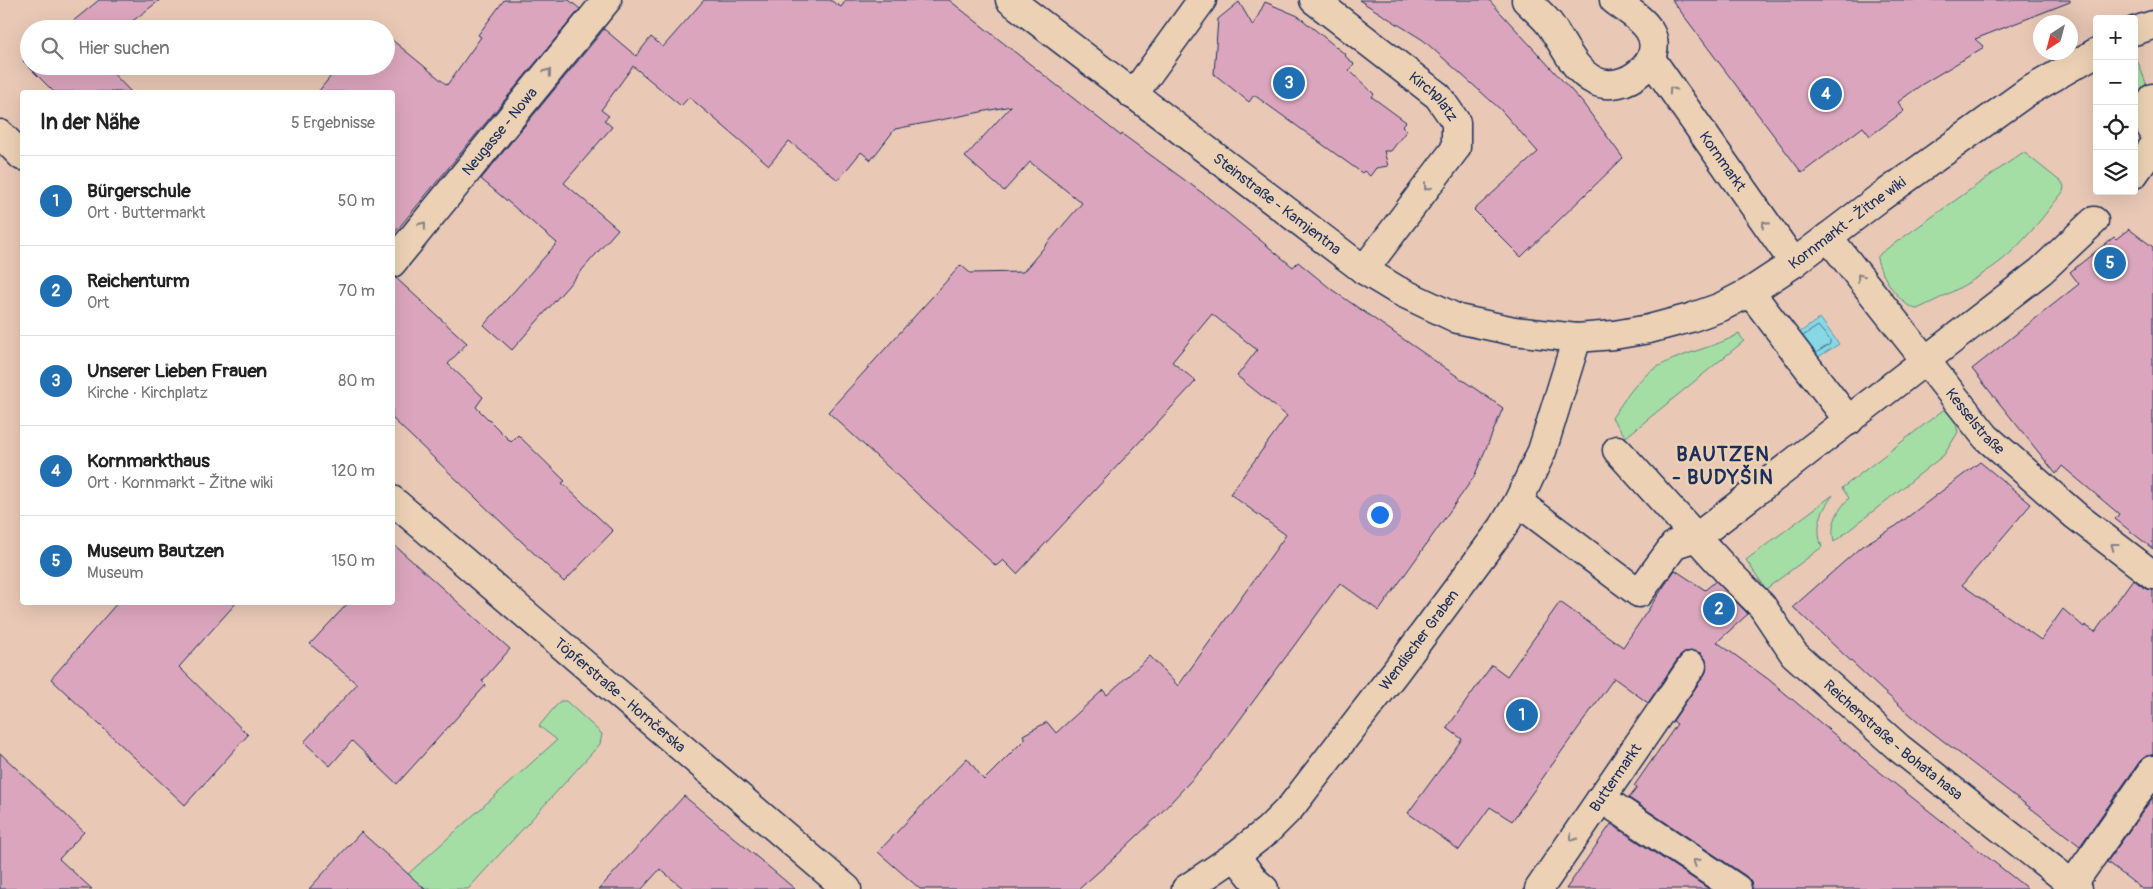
<!DOCTYPE html>
<html lang="de">
<head>
<meta charset="utf-8">
<style>
  :root { --surface:#fff; --page:#f2f2f2; --text:#222; --muted:#767676; --line:#e0e0e0; --accent:#1f6fb2 }
  body { margin:0; font-family:Pangolin,sans-serif; background:var(--page); color:var(--text) }
  .controls { position:absolute; right:15px; top:15px; display:grid; overflow:hidden; border-radius:5px; box-shadow:0 5px 20px #0002 }
  .controls button { width:45px; height:45px; display:grid; place-items:center; padding:0; border:0; border-bottom:1px solid var(--line); background:var(--surface); color:var(--text); font:25px sans-serif }
  .compass { position:absolute; left:2033px; top:15px; width:45px; height:45px; border-radius:50%; background:var(--surface); box-shadow:0 5px 20px #0002; rotate:216deg }
  .you { position:absolute; left:1379px; top:514px; width:18px; height:18px; margin:-12px; border:4px solid #fff; border-radius:50%; background:#1a73e8; box-shadow:0 0 0 8px #1a73e833 }
  .badge { display:grid; place-items:center; width:32px; height:32px; border-radius:50%; background:var(--accent); color:#fff; font-size:16px; font-weight:700 }
  .pin { position:absolute; translate:-50% -50%; border:2px solid #fff; box-shadow:0 1px 5px #0006 }
  .list { margin:0; padding:0; list-style:none }
  h2 { display:flex; justify-content:space-between; align-items:center; height:65px; margin:0; padding:0 20px; font-size:21px }
  h2 small { font-size:16px; font-weight:400; color:var(--muted) }
  .list li { display:grid; grid-template-columns:32px 1fr auto; gap:15px; align-items:center; box-sizing:border-box; height:90px; padding:0 20px; border-top:1px solid var(--line) }
  .list b { display:block; font-size:19px; white-space:nowrap }
  .list p { margin:0; font-size:16px; white-space:nowrap; color:var(--muted) }
  .list em { font-size:16px; font-style:normal; color:var(--muted) }
  .icon { flex:none; width:28px; height:28px; fill:none; stroke:currentColor; stroke-width:2; stroke-linecap:round; stroke-linejoin:round }
  .map { position:relative; flex:none; width:2153px; height:889px; overflow:hidden }
  .search { position:absolute; background:var(--surface); box-shadow:0 5px 20px #0002; left:20px; top:20px; width:375px; height:55px; display:flex; align-items:center; gap:12px; box-sizing:border-box; padding:0 18px; border-radius:28px; color:var(--muted); font-size:19px }
  .panel { position:absolute; background:var(--surface); box-shadow:0 5px 20px #0002; left:20px; top:90px; width:375px; height:515px; border-radius:5px }
  .map>svg:first-child { display:block }
  .green { fill:#a4dea4; stroke:#608681 }
  .water { fill:#88d7e5; stroke:#5c94af }
  .lines { fill:none; stroke-linecap:round; stroke-linejoin:round }
  .shore { stroke:#477294; stroke-width:1 }
  .building { fill:#dba6bd; stroke:#1b2f5e }
  .pedestrian-casing { stroke:#1b2f5e; stroke-width:31 }
  .minor-casing { stroke:#1b2f5e; stroke-width:31 }
  .secondary-casing { stroke:#1b2f5e; stroke-width:31 }
  .pedestrian { stroke:#ecd1b4; stroke-width:28 }
  .minor { stroke:#ecd1b4; stroke-width:28 }
  .secondary { stroke:#ecd1b4; stroke-width:28 }
  .oneway { stroke:#848089 }
  .labels { text-anchor:middle; dominant-baseline:central; stroke-width:5; stroke-linejoin:round; paint-order:stroke }
  .street-label { font-size:15px; fill:#1b2f5e; stroke:#ecd1b4 }
  .district-label { font-size:20px; font-weight:bold; letter-spacing:1px; fill:#1b2f5e; stroke:#ecd1b4 }
</style>
</head>
<body>
<div class="map">
<svg width="2153" height="889" viewBox="0 0 2153 889">
  <rect width="100%" height="100%" fill="#e9c8b6"/>
  <filter id="ink" filterUnits="userSpaceOnUse"><feTurbulence type="fractalNoise" baseFrequency=".02" numOctaves="2"/><feDisplacementMap in="SourceGraphic" scale="10" xChannelSelector="R" yChannelSelector="G"/><feConvolveMatrix kernelMatrix="1 2 1 2 8 2 1 2 1" color-interpolation-filters="sRGB"/></filter>
  <g filter="url(#ink)">
    <!-- green -->
    <path class="green" d="M2138 62 2147 86 2144 127 2134 140V64Z
      M2022 153 2026 154 2061 182 2064 186 2063 192C2044 215 2025 242 2001 261 1978 279 1944 297 1917 309 1902 308 1879 273 1877 258L1881 253Z
      M1739 334 1744 341 1626 437 1612 418C1625 399 1638 377 1659 366 1685 352 1713 348 1739 334Z
      M1947 407 1955 421 1958 432 1944 455 1834 542C1830 524 1837 511 1849 498L1842 488Z
      M1833 495C1820 513 1815 526 1822 547L1766 589 1746 560Z
      M560 701H566L602 734 600 744 468 889H424L408 874 557 740 539 726Z"/>
    <!-- water -->
    <path class="water" d="M1820 318 1839 344 1810 362 1792 338Z"/>
    <g class="lines">
      <!-- shore -->
      <path class="shore" d="M1803 336 1818 326 1830 340V344L1816 353"/>
    </g>
    <!-- building -->
    <path class="building" d="M99 0H160L122 29H56L63 22 67 26Z
      M504 0H569L580 9 392 236V92H318L339 66H386V35L447 85 481 37 478 35Z
      M704 0H830L841 7 846 0H949L1121 136 1122 134 1205 195 1293 267 1298 262 1331 289 1503 408 1474 477 1379 611 1340 583 1211 759 1158 816 1114 858 1079 889H920L878 852 967 758 984 780 1025 739 1023 735 1047 722 1056 733 1103 690 1107 695 1150 656 1178 686 1286 535 1230 494 1287 416 1237 376 1257 350 1212 314 1172 362 1196 381 1017 574 1003 560 996 566 828 412 961 265 970 273 1023 272 1082 203 1030 162 1004 191 965 157 1011 106 895 129 871 160 861 152 838 180 789 141 769 165 689 97 681 106 633 66 601 110 609 116 604 120 612 127 564 183 618 229 512 350 484 325 557 243 481 179 604 29 636 56 651 37 663 47Z
      M1359 0H1489L1582 102 1623 158 1521 257 1474 210 1538 152 1500 109 1423 40Z
      M1672 0H2070V2L1975 39 1984 47 1921 85 1898 102 1904 111 1870 136 1863 127 1802 173Z
      M1239 2 1253 26 1265 2 1298 16 1346 55 1345 56 1354 64 1349 70 1374 94 1372 97 1406 122 1402 126 1407 130 1391 151H1384L1388 166 1376 168 1370 176 1364 171 1362 173 1254 95 1249 102 1214 74 1218 19Z
      M29 56V66H106L131 92H54L23 61Z
      M2129 229 2153 247V549L2115 519 2119 514 2062 466 2056 474 1972 369 2079 284 2070 272 2114 237 2116 239Z
      M392 278H396L467 343 448 364 483 397 476 407 511 442 518 435 565 481 562 483 613 531 564 582 392 418Z
      M1980 462 2031 504 1962 585 2041 640 2063 609 2084 627 2085 625 2095 632 2133 579 2144 588 2153 590V755L2146 756 2140 761 2080 846 1920 723 1883 691 1793 607 1862 546 1896 526Z
      M392 543 510 649 482 681 486 685 397 784 352 741 330 766 304 742 357 684 310 644 349 602H392Z
      M1675 570 1705 590 1716 581 1748 614 1717 642 1768 679 1871 765 2028 889H1752L1751 882 1746 876 1629 798 1637 788 1634 786 1677 724 1673 721 1705 674 1707 668 1706 660 1701 653 1694 651 1686 652 1679 657 1648 703 1614 678 1512 821 1490 807 1459 850 1408 813 1462 739 1447 728 1492 665 1507 676 1560 602 1623 647Z
      M118 602H237L179 667 248 735 185 805 51 679Z
      M0 753 84 832 59 859 92 889H0Z
      M684 796 795 889H684L660 869 642 889H599Z
      M2153 797V889H2142L2107 862Z
      M1611 824 1709 889H1566Z
      M361 832 425 889H309Z"/>
    <g class="lines">
      <defs>
        <g id="pedestrian">
          <path d="M2153 98C2146 109 2146 120 2153 131"/>
          <path d="M2134 174 2153 147"/>
          <path d="M1750 292 1849 421"/>
          <path id="s1" d="M1617 450 1728 572 1762 606 1794 654 1899 748 2078 889"/>
          <path d="M1518 502 1639 593 1675 544 1697 537 2041 271 2094 221"/>
          <path d="M2069 889 2153 770"/>
        </g>
        <g id="minor">
          <path id="s2" d="M1314 0 1438 96 1456 122V148L1364 270"/>
          <path d="M1526 0C1533 7 1541 14 1548 22 1563 41 1572 70 1595 81 1624 95 1668 60 1649 30 1641 17 1625 9 1614 0"/>
          <path id="s3" d="M1651 59 1794 263"/>
          <path d="M1133 95 1202 0"/>
          <path d="M0 134 22 156"/>
          <path id="s4" d="M1828 237 1986 437 2076 516 2153 575"/>
          <path id="s5" d="M392 263 607 0"/>
          <path id="s6" d="M392 500 847 889"/>
          <path d="M1601 798 1737 889"/>
          <path d="M1235 856 1256 882 1264 889"/>
          <path id="s7" d="M1186 889 1235 856 1268 830 1291 807 1396 671 1503 527 1518 502 1542 451 1577 338"/>
          <path id="s8" d="M1539 889 1692 666"/>
        </g>
        <g id="secondary">
          <path id="s9" d="M1010 0 1364 270 1397 290 1458 319 1514 331 1577 338 1614 335 1649 329 1690 318 1721 307 1750 292 1794 263 1878 199 2027 92 2097 52"/>
          <path d="M2134 31 2153 25"/>
        </g>
      </defs>
      <!-- pedestrian casing -->
      <use href="#pedestrian" class="pedestrian-casing"/>
      <!-- minor casing -->
      <use href="#minor" class="minor-casing"/>
      <!-- secondary casing -->
      <use href="#secondary" class="secondary-casing"/>
      <!-- pedestrian -->
      <use href="#pedestrian" class="pedestrian"/>
      <!-- minor -->
      <use href="#minor" class="minor"/>
      <!-- secondary -->
      <use href="#secondary" class="secondary"/>
    </g>
    <!-- one-way arrows -->
    <defs><path id="oneway-chevron" d="M-2-3.5L2.5 0L-2 3.5" fill="none" stroke-width="1.6" stroke-linecap="round" stroke-linejoin="round" transform="scale(1.25)"/></defs>
    <g class="oneway">
      <use href="#oneway-chevron" transform="translate(548 72) rotate(-51)"/>
      <use href="#oneway-chevron" transform="translate(1672 90) rotate(-125)"/>
      <use href="#oneway-chevron" transform="translate(1427 187) rotate(127)"/>
      <use href="#oneway-chevron" transform="translate(1765 224) rotate(-125)"/>
      <use href="#oneway-chevron" transform="translate(423 225) rotate(-51)"/>
      <use href="#oneway-chevron" transform="translate(1860 277) rotate(-128)"/>
      <use href="#oneway-chevron" transform="translate(2114 546) rotate(-143)"/>
      <use href="#oneway-chevron" transform="translate(1573 838) rotate(124)"/>
      <use href="#oneway-chevron" transform="translate(1696 862) rotate(-146)"/>
    </g>
  </g>
  <g class="labels">
    <!-- street labels -->
    <g class="street-label">
      <text stroke="none"><textPath href="#s2" startOffset="154">Kirchplatz</textPath></text>
      <text stroke="none"><textPath href="#s5" startOffset="170">Neugasse - Nowa</textPath></text>
      <text stroke="none"><textPath href="#s3" startOffset="125">Kornmarkt</textPath></text>
      <text stroke="none"><textPath href="#s9" startOffset="336">Steinstraße - Kamjentna</textPath></text>
      <text stroke="none"><textPath href="#s9" startOffset="972">Kornmarkt - Žitne wiki</textPath></text>
      <text stroke="none"><textPath href="#s4" startOffset="236">Kesselstraße</textPath></text>
      <text stroke="none"><textPath href="#s7" startOffset="344">Wendischer Graben</textPath></text>
      <text stroke="none"><textPath href="#s6" startOffset="300">Töpferstraße - Hornčerska</textPath></text>
      <text stroke="none"><textPath href="#s1" startOffset="402">Reichenstraße - Bohata hasa</textPath></text>
      <text stroke="none"><textPath href="#s8" startOffset="135">Buttermarkt</textPath></text>
    </g>
    <!-- district labels -->
    <g class="district-label">
      <text x="1723" y="454">BAUTZEN<tspan x="1723" dy="23">- BUDYŠIN</tspan></text>
    </g>
  </g>
</svg>
<div class="controls">
<button>+</button>
<button>−</button>
<button><svg class="icon" aria-label="locate" viewBox="0 0 24 24"><circle cx="12" cy="12" r="6"/><path d="M12 2v4M12 18v4M2 12h4M18 12h4"/></svg></button>
<button><svg class="icon" aria-label="layers" viewBox="0 0 24 24"><path d="M12 4l9 5-9 5-9-5zM3 14l9 5 9-5"/></svg></button>
</div>
<svg class="compass" viewBox="-18 -18 36 36"><path d="M0-13l5 13h-10z" fill="#e53935"/><path d="M0 13l5-13h-10z" fill="#767676"/></svg>
<div class="you"></div>
<div class="pin badge" style="left:1522px;top:715px">1</div>
<div class="pin badge" style="left:1719px;top:609px">2</div>
<div class="pin badge" style="left:1289px;top:83px">3</div>
<div class="pin badge" style="left:1826px;top:94px">4</div>
<div class="pin badge" style="left:2110px;top:263px">5</div>
<div class="search"><svg class="icon" aria-label="search" viewBox="0 0 24 24"><circle cx="10" cy="10" r="6"/><path d="M15 15l6 6"/></svg>Hier suchen</div>
<section class="panel">
<h2>In der Nähe<small>5 Ergebnisse</small></h2>
<ul class="list">
<li><span class="badge">1</span><div><b>Bürgerschule</b><p>Ort · Buttermarkt</p></div><em>50 m</em></li>
<li><span class="badge">2</span><div><b>Reichenturm</b><p>Ort</p></div><em>70 m</em></li>
<li><span class="badge">3</span><div><b>Unserer Lieben Frauen</b><p>Kirche · Kirchplatz</p></div><em>80 m</em></li>
<li><span class="badge">4</span><div><b>Kornmarkthaus</b><p>Ort · Kornmarkt - Žitne wiki</p></div><em>120 m</em></li>
<li><span class="badge">5</span><div><b>Museum Bautzen</b><p>Museum</p></div><em>150 m</em></li>
</ul>
</section>
</div>
</body>
</html>
